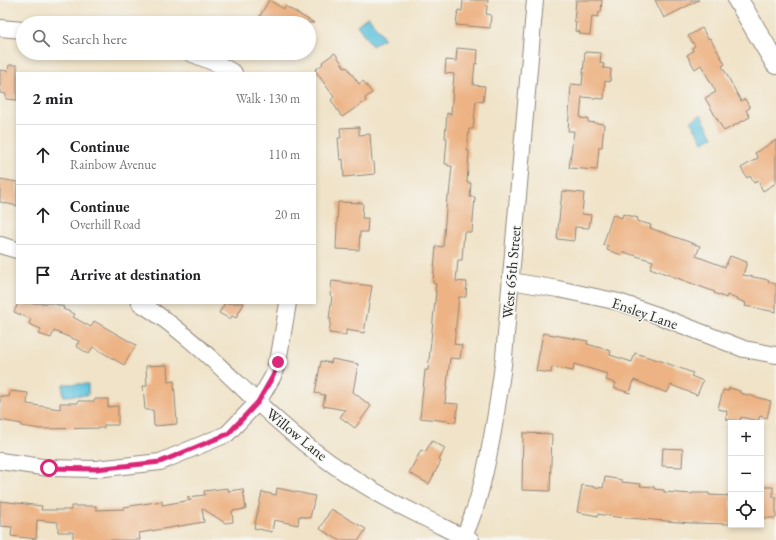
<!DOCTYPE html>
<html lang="en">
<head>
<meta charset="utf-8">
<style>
  :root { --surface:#fff; --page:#f6f6f6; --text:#202124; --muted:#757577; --line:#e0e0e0 }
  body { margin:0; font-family:"EB Garamond",serif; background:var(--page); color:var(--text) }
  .controls { position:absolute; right:12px; bottom:12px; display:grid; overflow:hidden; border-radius:0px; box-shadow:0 2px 6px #0003 }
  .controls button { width:36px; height:36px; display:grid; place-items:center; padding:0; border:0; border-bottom:1px solid var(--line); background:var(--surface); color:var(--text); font:20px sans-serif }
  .stop { position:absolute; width:12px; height:12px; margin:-9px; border:3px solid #db2777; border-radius:50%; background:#fff }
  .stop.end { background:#db2777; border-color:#fff; box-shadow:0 1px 4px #0008 }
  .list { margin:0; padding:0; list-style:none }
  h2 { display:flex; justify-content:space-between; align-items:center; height:52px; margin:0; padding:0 16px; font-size:17px }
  h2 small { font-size:13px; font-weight:400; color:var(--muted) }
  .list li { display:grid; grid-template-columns:26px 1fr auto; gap:12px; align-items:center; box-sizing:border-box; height:60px; padding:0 16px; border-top:1px solid var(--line) }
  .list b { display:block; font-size:15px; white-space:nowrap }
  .list p { margin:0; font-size:13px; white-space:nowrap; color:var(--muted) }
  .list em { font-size:13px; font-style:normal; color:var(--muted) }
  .icon { flex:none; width:22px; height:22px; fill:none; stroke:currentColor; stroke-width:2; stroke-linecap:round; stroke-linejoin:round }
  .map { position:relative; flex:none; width:776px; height:540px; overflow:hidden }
  .search { position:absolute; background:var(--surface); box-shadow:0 2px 6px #0003; left:16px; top:16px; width:300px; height:44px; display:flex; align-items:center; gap:10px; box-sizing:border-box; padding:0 14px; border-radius:22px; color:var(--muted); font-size:15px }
  .panel { position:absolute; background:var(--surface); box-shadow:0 2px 6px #0003; left:16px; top:72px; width:300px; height:232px; border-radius:0px }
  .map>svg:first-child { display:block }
  .water { fill:#5fc3dd; stroke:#457784 }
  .building { fill:#edb384 }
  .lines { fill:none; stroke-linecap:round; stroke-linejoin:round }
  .minor-casing { stroke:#8e877a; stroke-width:18 }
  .tertiary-casing { stroke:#8e877a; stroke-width:22 }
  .minor { stroke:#fff; stroke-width:16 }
  .tertiary { stroke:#fff; stroke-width:20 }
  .route { stroke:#db2777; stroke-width:5 }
  .labels { text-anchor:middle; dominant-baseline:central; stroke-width:3; stroke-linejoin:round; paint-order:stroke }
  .street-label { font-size:15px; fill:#2b2b2b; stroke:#f6f6f2 }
</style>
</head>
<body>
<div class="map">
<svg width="776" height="540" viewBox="0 0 776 540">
  <rect width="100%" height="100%" fill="#f6f6f2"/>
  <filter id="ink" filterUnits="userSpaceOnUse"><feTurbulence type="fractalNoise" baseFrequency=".025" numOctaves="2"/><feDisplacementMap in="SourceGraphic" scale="8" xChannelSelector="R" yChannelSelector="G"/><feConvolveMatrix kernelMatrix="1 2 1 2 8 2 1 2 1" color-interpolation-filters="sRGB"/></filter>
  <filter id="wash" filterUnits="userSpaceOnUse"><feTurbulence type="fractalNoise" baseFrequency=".012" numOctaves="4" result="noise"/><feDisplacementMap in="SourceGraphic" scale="16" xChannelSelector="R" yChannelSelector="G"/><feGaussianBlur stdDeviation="0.9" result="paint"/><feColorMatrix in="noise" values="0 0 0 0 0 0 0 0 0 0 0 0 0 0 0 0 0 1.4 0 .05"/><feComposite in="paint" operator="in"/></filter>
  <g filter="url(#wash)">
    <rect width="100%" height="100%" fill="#f0e3c8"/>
    <!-- water -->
    <path class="water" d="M368 16 384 38 372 46 357 25Z
      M701 115 713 137 703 142 691 121Z
      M63 384H88V395L63 396Z"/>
    <g id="blocks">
      <!-- building -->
      <path class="building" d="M269 0 284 9 285 6 314 23H256Z
        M463 0H488L486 14 491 15 490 28 456 25 458 10 462 11Z
        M576 0H602L601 12H599L598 17 592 16 590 35 580 34V32L575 31 576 22 574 21Z
        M655 0H699L664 18Z
        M702 28 708 39 710 38 725 64 722 66 741 101 745 99 750 108 746 110 750 117 724 131 705 98 716 92 701 65 695 69 687 55 693 51 692 48 695 46 688 36Z
        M457 48 478 50 477 64 475 63 473 85 485 86 483 102 476 101 473 129H469L467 151H469L467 183H471L470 197H475L472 232H464L462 260H458L456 281 467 282 466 297H459L454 344 462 345 460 359 450 358 445 403 458 404 456 422 420 418 425 370H428L436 291H435L436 284 433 283 436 246 443 247 447 196H449L452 166H448V164H445L447 138H445L447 113 451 114 454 74 445 73 446 60 456 61Z
        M585 52 601 53 600 63 604 64 603 68 611 69 610 82 605 81 604 99 582 97 580 118 588 119V122L604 124 602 147H599L597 170 569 168 574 131H568L571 84 582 85Z
        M335 53 345 68 347 67 359 84 363 81 372 93 365 98 366 101 342 117 331 100 334 97 315 70 323 64 322 62Z
        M9 65H17V100L6 99V94L0 93V70L8 71Z
        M359 127V135L370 134 372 162H374L375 174 344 177 343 159 340 160 338 138H341L340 128Z
        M776 140V183L763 191 758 181 754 183 750 176 747 178 741 168 758 158 755 153Z
        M0 179 17 182V206L0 202Z
        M562 191 584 193 582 214 591 215 589 228 575 227 574 241 557 239Z
        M338 202 363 203 362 218H368L367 232H360L359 250 336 249Z
        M613 214 622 218 623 214 638 218 637 221 651 225 650 228 700 246 696 256 725 267 730 256 747 262 743 275 769 280V282L776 284V312L745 306 746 303 727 295 726 298 714 293 715 292 650 268 653 261 623 252 622 255 607 250 608 246 603 245Z
        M332 281 372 286 364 333 346 330V335L329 333 331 319H329L332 296 330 295Z
        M18 303H53L64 307 63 309 75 314 73 317 91 327 94 321 136 345 124 365 93 347 89 354 76 346 79 341 54 331 51 338 39 334 41 329 29 324 31 319 14 312Z
        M225 303H244L236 318 232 316 230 319 219 313Z
        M543 333 588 341 587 344 611 351 610 355 632 362 635 353 661 361 693 373 691 376 703 381 697 395 671 385 667 393 634 380 630 393 614 388 616 383 606 380 608 374 574 364 573 371 552 367 551 373 536 371Z
        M332 359 358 364 353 392 371 406 355 428 340 417 345 410 323 406 325 395 315 393 321 361 331 363Z
        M167 365 168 382 174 381 177 424 154 426 153 410H145L143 386H147L146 366Z
        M729 388 740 391V393L771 401 767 418 760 416 758 421 741 417 740 422 726 419 727 411 718 409 723 390 728 391Z
        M10 391 28 393 27 404 60 409V403H78V401H95V399H108V407L118 406V425H104V428L41 429 21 426 22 424 0 420V396L9 397Z
        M523 433 552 434 550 491 522 490Z
        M432 441 445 448 439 460 441 461 429 484 409 473 421 450 425 452Z
        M663 448 683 449 682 467 662 466Z
        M605 477 622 480V482L641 484 640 486 654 487V489L664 490V492L692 494V493H709V495L731 496V524L691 523 616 517 598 514V516L577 512 582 485 603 488Z
        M761 487H773V497H776V518H761Z
        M228 488V491L243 489 246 509 232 511 233 522 225 523 202 508 204 522 139 533 140 540H73V532H58V522L37 520 36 539 11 536 12 527 0 526V501L42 506 41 510H71V506H96V510L124 509V507L162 501V505L191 500 187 497 205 495 204 491Z
        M277 488 315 496 310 518 299 516 298 525 274 520 272 532 254 528 262 492 276 495Z
        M331 509 366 529 359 540H339L320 529Z"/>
    </g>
  </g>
  <g filter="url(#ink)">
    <use href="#blocks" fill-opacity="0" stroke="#8e877a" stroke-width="1"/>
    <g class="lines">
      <defs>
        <path id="minor" d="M0 28 23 30
          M190 53 220 65 234 73
          M0 245 17 250
          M511 281 558 289 619 302 654 314 744 349 776 355
          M140 303C192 335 233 381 278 421 321 460 375 494 427 519 442 526 456 535 471 540
          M0 461 49 468 96 469 160 462 227 434 258 402 273 376 279 356 288 303
          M463 540C468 526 474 513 478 499 491 453 498 405 504 357L535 0"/>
        <path id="tertiary" d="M738 0 776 64"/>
      </defs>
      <!-- minor casing -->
      <use href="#minor" class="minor-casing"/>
      <!-- tertiary casing -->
      <use href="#tertiary" class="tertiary-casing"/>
      <!-- minor -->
      <use href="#minor" class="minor"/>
      <!-- tertiary -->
      <use href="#tertiary" class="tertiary"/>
    </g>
  </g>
  <g class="lines" filter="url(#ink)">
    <!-- route -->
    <path class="route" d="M49 468 96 469 160 462 228 434 258 402 273 376 278 362"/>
  </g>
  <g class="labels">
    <!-- street labels -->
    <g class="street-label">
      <text transform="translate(511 272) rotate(-85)">West 65th Street</text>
      <text transform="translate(645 313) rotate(19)">Ensley Lane</text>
      <text transform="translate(297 434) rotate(39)">Willow Lane</text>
    </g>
  </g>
</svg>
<div class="controls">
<button>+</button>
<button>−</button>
<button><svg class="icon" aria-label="locate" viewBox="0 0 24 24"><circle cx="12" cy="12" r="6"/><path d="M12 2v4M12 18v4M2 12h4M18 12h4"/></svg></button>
</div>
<div class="stop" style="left:49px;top:468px"></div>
<div class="stop end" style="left:278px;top:362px"></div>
<div class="search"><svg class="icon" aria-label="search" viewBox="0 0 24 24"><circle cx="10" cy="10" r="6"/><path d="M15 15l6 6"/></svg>Search here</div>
<section class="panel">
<h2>2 min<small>Walk · 130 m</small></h2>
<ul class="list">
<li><svg class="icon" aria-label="ahead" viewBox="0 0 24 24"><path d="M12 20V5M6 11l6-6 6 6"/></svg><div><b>Continue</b><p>Rainbow Avenue</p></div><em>110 m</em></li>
<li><svg class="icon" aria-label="ahead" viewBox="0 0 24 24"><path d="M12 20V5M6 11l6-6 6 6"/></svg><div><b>Continue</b><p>Overhill Road</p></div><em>20 m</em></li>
<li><svg class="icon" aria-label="arrive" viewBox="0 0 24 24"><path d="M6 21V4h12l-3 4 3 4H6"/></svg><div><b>Arrive at destination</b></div></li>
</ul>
</section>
</div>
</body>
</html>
